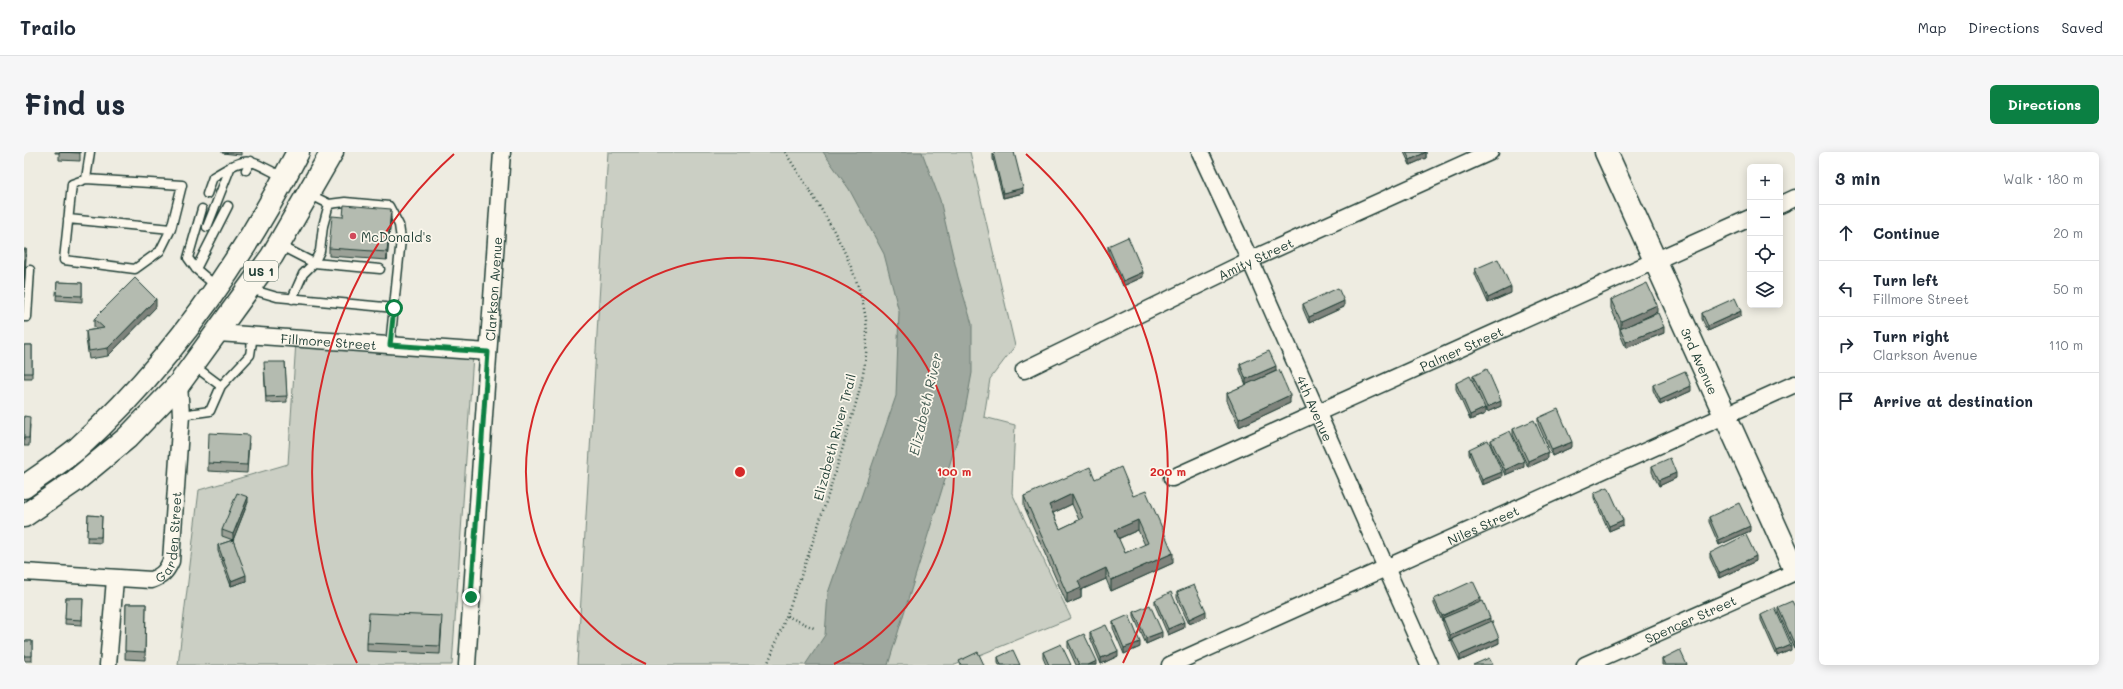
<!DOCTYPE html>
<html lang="en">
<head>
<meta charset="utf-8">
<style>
  :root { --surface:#fff; --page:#f6f6f7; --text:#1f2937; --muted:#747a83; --line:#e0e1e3; --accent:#0b8043 }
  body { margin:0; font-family:Mali,sans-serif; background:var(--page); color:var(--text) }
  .controls { position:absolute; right:12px; top:12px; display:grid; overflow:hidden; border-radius:6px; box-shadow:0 2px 10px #0003 }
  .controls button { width:36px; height:36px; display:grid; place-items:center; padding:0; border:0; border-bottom:1px solid var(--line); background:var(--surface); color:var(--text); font:20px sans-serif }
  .stop { position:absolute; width:12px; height:12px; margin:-9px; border:3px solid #0b8043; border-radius:50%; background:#fff }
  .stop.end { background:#0b8043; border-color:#fff; box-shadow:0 1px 4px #0008 }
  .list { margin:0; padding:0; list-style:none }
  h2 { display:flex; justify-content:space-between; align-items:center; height:52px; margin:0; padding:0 16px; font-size:17px }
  h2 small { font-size:13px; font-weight:400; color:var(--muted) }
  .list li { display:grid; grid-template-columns:26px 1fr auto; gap:12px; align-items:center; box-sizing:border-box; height:56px; padding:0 16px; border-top:1px solid var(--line) }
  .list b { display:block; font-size:15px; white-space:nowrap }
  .list p { margin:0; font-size:13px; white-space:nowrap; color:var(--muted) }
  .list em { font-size:13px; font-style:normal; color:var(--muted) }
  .icon { flex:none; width:22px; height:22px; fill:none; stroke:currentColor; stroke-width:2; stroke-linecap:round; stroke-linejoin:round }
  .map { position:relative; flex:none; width:1771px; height:513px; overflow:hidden; border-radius:6px }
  header { display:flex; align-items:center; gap:24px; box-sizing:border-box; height:56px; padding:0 20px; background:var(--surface); border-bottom:1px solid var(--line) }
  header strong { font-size:19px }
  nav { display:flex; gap:22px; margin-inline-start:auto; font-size:14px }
  .intro { display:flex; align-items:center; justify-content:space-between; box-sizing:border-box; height:96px; padding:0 24px }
  h1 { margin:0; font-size:28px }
  .button { padding:10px 18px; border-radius:6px; background:var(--accent); color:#fff; font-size:14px; font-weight:700 }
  main { display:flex; gap:24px; padding:0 24px }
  aside { flex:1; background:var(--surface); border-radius:6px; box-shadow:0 2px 10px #0003 }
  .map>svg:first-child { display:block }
  .green { fill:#cbcfc4; stroke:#75867c }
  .water { fill:#9fa89f; stroke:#6c7d74 }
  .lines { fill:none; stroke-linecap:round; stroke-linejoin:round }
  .lane-casing { stroke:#1f3d34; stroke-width:11 }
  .street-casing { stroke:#1f3d34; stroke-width:19 }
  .secondary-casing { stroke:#1f3d34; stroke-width:25 }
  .highway-casing { stroke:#1f3d34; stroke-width:25 }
  .path { stroke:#1f3d34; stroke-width:2.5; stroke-dasharray:1 3; stroke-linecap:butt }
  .lane { stroke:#fbf7ec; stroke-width:8 }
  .street { stroke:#fbf7ec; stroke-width:16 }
  .secondary { stroke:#fbf7ec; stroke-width:22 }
  .highway { stroke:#fbf7ec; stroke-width:22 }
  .wall { fill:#9ba197; stroke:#1f3d34; fill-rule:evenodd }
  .shaded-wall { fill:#7e837b; stroke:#1f3d34 }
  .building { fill:#b4bbb0; stroke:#1f3d34; fill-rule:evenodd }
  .route { stroke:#0b8043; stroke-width:5 }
  .ring { fill:none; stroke:#d62828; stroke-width:2 }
  .poi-dot { fill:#d1495b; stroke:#fbf7ec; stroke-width:1.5 }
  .labels { text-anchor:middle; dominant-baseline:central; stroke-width:3.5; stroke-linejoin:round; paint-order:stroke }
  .shield { fill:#fbf7ec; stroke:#61756b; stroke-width:1 }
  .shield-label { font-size:12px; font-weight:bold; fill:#1f3d34 }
  .poi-label { font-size:13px; fill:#1f3d34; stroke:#fbf7ec; text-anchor:start }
  .street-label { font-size:13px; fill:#1f3d34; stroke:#fbf7ec }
  .water-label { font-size:14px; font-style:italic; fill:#455d54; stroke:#fbf7ec }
  .centre { fill:#d62828; stroke:#fbf7ec; stroke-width:2 }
  .ring-label { font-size:12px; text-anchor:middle; font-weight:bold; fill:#d62828; stroke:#fbf7ec; stroke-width:3.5; stroke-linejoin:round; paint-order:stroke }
</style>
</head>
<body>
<header>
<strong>Trailo</strong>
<nav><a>Map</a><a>Directions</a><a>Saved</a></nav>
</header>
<div class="intro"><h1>Find us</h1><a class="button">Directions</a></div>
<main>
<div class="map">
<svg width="1771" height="513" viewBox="0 0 1771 513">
  <rect width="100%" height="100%" fill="#eeece1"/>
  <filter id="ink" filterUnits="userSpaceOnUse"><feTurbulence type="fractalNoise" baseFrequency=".025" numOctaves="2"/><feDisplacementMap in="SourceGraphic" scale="8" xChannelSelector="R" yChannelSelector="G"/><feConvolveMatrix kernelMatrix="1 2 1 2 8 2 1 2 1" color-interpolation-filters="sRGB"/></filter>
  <g filter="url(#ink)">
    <!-- green -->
    <path class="green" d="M584 0H946L991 194 966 227 960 265 991 273 988 341 1047 466 931 513H553Z
      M272 189 449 203 428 513H154L175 338 264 312Z"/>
    <!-- water -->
    <path class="water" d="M799 0H898L916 48 934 125 948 172V221L939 269 864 513H781L801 483 804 441 872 244 875 160 860 102 825 37Z"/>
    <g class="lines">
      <defs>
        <path id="lane" d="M222 18 227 9
          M62 27 158 33 147 77 136 99 111 117 40 108 48 32 62 27 66 0
          M183 42 189 25C226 3 221 6 259 25
          M285 42 305 52 321 50 365 54 375 73 377 87 366 193
          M178 57 164 106 172 117 192 134
          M44 67 147 77
          M183 75 207 14
          M255 93 290 111 356 117
          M172 117 204 54
          M226 137 253 145 371 156
          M268 147 279 122 290 111 296 99 299 74 305 52
          M0 165H3L6 118
          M169 213 197 234
          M157 263 186 259 197 234 226 203 229 183"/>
        <g id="street">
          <path id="s1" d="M1176 0 1226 108 1405 513"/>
          <path d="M1756 53 1771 46"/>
          <path id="s2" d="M194 181 464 200"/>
          <path id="s3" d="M1000 218 1226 108 1466 0"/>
          <path id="s4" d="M1148 326 1726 66"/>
          <path id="s5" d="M0 420 127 428C138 424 142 420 147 409L157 263 155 232"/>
          <path d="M84 513 91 427"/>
          <path id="s6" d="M443 513 478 0"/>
          <path id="s7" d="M1146 513 1771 232"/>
          <path id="s8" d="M1561 513 1771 420"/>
        </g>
        <g id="secondary">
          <path id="s9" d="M1582 0 1771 418"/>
        </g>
        <path id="highway" d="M0 335C18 322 37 310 54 296 145 213 218 109 274 0
          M0 364 51 329 103 286 155 232 248 104 308 0"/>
      </defs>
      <!-- lane casing -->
      <use href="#lane" class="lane-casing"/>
      <!-- street casing -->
      <use href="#street" class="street-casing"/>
      <!-- secondary casing -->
      <use href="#secondary" class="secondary-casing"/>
      <!-- highway casing -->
      <use href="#highway" class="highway-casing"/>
      <!-- path -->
      <path class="path" d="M763 464 792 477
        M743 513C772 442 796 371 818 298 830 256 849 207 841 162 830 101 793 51 761 0"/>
      <!-- lane -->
      <use href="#lane" class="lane"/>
      <!-- street -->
      <use href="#street" class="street"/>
      <!-- secondary -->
      <use href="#secondary" class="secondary"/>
      <!-- highway -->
      <use href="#highway" class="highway"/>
    </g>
    <!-- wall -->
    <path class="wall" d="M31 0H56V9L35 8V1H31Z
      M198 0H217V3L198 1Z
      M1380 0H1402V6L1386 13Z
      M969 1 999 41 979 46 969 7Z
      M319 65H367L363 108 305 104V96Z
      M1084 94 1119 125 1099 134 1084 100Z
      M1451 117 1487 141 1464 151 1451 122Z
      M33 130 58 131V150L32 148Z
      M1587 148 1633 160 1610 171 1640 181 1602 196 1596 182V177L1587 156Z
      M1279 152 1320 155 1285 171 1279 157Z
      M132 155 84 204 65 207 62 187V179L73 177 70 175V167Z
      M1678 161 1717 164 1684 179 1678 167Z
      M0 193H8V226H0Z
      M261 210 263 250 242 251 240 216Z
      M1216 212 1252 219 1266 251 1215 275 1203 249V241L1222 233 1216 218Z
      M1449 224 1477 254 1463 260 1461 256V262L1446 268 1432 237V231L1449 229Z
      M1629 233 1667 239 1636 253 1629 238Z
      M0 264 6 273 5 294H0Z
      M1514 266 1548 295 1528 304 1514 272Z
      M1489 277 1524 306 1504 315 1489 283Z
      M1467 288 1500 315 1481 323 1467 293Z
      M225 291 223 321 184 319V311Z
      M1445 297 1478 325 1458 333 1445 302Z
      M1628 314 1652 326 1635 334 1628 320Z
      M1071 327 1109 344 1149 411 1087 439 1082 427 1057 438V446L1043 452 1000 354V344ZM1048 352 1055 368 1036 377 1029 361ZM1114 378 1121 393 1101 401 1094 387Z
      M1570 341 1599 373 1585 379 1570 346Z
      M224 350 209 388 222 429 207 434 194 399V393L209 388 198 384V378Z
      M64 363 78 364 77 391 63 390Z
      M1685 365 1726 379 1695 393 1685 370Z
      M1686 401 1732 409 1695 426 1686 406Z
      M1153 440 1182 465 1165 472 1153 446Z
      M42 446H59L58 473 41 472Z
      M1410 447 1457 450 1466 470 1475 491 1436 509 1428 492V488L1426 489 1419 472V469H1418L1410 452Z
      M1131 448 1160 476 1144 483 1131 453Z
      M102 452H122L121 508 101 507Z
      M1754 455H1771V496H1770L1754 460Z
      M1110 460 1138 485 1122 492 1110 465Z
      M1737 463 1767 498 1753 504 1737 468Z
      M1089 470 1116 495 1100 502 1089 476Z
      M418 472 416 502 343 499V491Z
      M1066 480 1094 504 1077 512 1066 485Z
      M0 489H8V509H0Z
      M1044 489 1073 513H1052L1044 495Z
      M1019 500 1047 513H1022L1019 506Z
      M974 505 996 513H975L974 511Z
      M1638 507 1663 513H1638Z"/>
    <!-- shaded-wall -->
    <path class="shaded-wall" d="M1402 0V6L1386 13V8Z
      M999 36V41L979 46V41Z
      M367 57V65L363 108V100Z
      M2 97V107L0 137V127Z
      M1119 120V125L1099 134V129Z
      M1487 135V141L1464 151V146Z
      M132 147V155L84 204V196Z
      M1320 149V155L1285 171V165Z
      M1633 153V160L1597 177V169Z
      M1717 159V164L1684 179V174Z
      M1640 175V181L1602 196V190Z
      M1252 214V219L1222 233V227Z
      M1667 234V239L1636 253V248Z
      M1266 243V251L1215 275V267Z
      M1477 249V254L1463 260V255Z
      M1461 256V262L1446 268V263Z
      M1548 290V295L1528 304V298Z
      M1524 300V306L1504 315V309Z
      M1500 309V315L1481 323V318Z
      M1478 320V325L1458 333V328Z
      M1652 321V326L1635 334V328Z
      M1048 342V352L1025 363V353Z
      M224 345V350L209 388V382Z
      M1114 368V378L1091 388V378Z
      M1599 368V373L1585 379V374Z
      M1726 374V379L1695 393V388Z
      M1149 401V411L1087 439V428Z
      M1732 404V409L1695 426V421Z
      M1082 416V427L1057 438V446L1043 452V442L1054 429Z
      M222 423V429L207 434V429Z
      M1457 446V452L1419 466V469H1418V464Z
      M1182 459V465L1165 472V467Z
      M1466 466V472L1428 487V488L1426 489V483Z
      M1160 470V476L1144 483V477Z
      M1138 480V485L1122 492V486Z
      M1475 486V491L1436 509V503Z
      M1116 490V495L1100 502V496Z
      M1771 490V496H1770V491Z
      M1767 493V498L1753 504V499Z
      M1094 499V504L1077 512V506Z
      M1073 509V513H1064Z"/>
    <!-- building -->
    <path class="building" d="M35 0H56V1Z
      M973 0H990L999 36 979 41 969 1Z
      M1382 0H1402L1386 8Z
      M320 53 367 57 363 100 305 96 308 64 319 65Z
      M1104 85 1119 120 1099 129 1084 94Z
      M0 97H2L0 127Z
      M1474 107 1487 135 1464 146 1451 117Z
      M111 126 132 147 84 196 65 199 62 179 80 176 70 167Z
      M33 130 58 131V144L32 143Z
      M1623 131 1633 153 1597 169 1587 148Z
      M1314 136 1320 149 1285 165 1279 152Z
      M1711 146 1717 159 1684 174 1678 161Z
      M1634 161 1640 175 1602 190 1596 177Z
      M0 193H8V221H0Z
      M1245 199 1252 214 1222 227 1216 212Z
      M240 210H261L263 244 242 245Z
      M1463 217 1477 249 1463 255 1449 224Z
      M1255 218 1266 243 1215 267 1203 241Z
      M1661 219 1667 234 1636 248 1629 233Z
      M1446 224 1461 256 1446 263 1432 231Z
      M1534 257 1548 290 1528 298 1514 266Z
      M0 264 6 265 5 286H0Z
      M1510 268 1524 300 1504 309 1489 277Z
      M1486 279 1500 309 1481 318 1467 288Z
      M185 281 225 283 223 313 184 311Z
      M1464 288 1478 320 1458 328 1445 297Z
      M1646 306 1652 321 1635 328 1628 314Z
      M1066 315 1071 327 1097 315 1109 344 1122 339 1149 401 1087 428 1082 416 1054 429 1057 436 1043 442 1000 344ZM1048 342 1059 366 1036 377 1025 353ZM1114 368 1124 391 1101 401 1091 378Z
      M1584 335 1599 368 1585 374 1570 341Z
      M213 341 224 345 209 382 198 378Z
      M1715 351 1726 374 1695 388 1685 365Z
      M64 363 78 364 77 385H63Z
      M1722 383 1732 404 1695 421 1686 401Z
      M209 388 222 423 207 429 194 393Z
      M1449 429 1457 446 1418 464 1410 447Z
      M1170 433 1182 459 1165 467 1153 440Z
      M1147 440 1160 470 1144 477 1131 448Z
      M42 446H59L58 468 41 467Z
      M1459 449 1466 466 1426 483 1419 466Z
      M1768 449 1771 455V490L1770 491 1754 455Z
      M102 452H122L121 500 101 499Z
      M1126 453 1138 480 1122 486 1110 460Z
      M1751 456 1767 493 1753 499 1737 463Z
      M345 461 418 464 416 494 343 491Z
      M1105 463 1116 490 1100 496 1089 470Z
      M1468 469 1475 486 1436 503 1428 487Z
      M1082 473 1094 499 1077 506 1066 480Z
      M1060 482 1073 509 1064 513H1055L1044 489Z
      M0 489H8V504H0Z
      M1037 492 1047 513H1025L1019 500Z
      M989 498 996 513H977L974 505Z
      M1656 498 1663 513H1641L1638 507Z
      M954 500 960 513H937L935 509Z
      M1465 506 1469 513H1449Z"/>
  </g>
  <g class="lines" filter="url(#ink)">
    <!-- route -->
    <path class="route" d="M370 156 366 193 464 200 447 445"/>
  </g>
  <!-- distance rings -->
  <g class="ring">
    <path d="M622 512A214 214 0 1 1 810 512"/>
    <path d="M333 511A428 428 0 0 1 430 2M1002 2A428 428 0 0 1 1099 511"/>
  </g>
  <!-- markers -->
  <circle class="poi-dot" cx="329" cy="84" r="4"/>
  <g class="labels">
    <!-- shield labels -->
    <rect class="shield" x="220" y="109" width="34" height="20" rx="3"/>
    <g class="shield-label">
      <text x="237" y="119">US 1</text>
    </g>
    <!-- poi labels -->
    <g class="poi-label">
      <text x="337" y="84">McDonald's</text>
    </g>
    <!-- street labels -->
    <g class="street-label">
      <text stroke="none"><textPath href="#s3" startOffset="257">Amity Street</textPath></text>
      <text stroke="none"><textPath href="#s6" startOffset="377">Clarkson Avenue</textPath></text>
      <text stroke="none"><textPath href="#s2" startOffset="111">Fillmore Street</textPath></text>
      <text stroke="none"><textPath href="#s4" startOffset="317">Palmer Street</textPath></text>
      <text stroke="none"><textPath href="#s9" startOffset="229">3rd Avenue</textPath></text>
      <text stroke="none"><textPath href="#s1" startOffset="281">4th Avenue</textPath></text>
      <text transform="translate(810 285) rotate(-75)">Elizabeth River Trail</text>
      <text stroke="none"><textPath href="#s7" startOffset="343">Niles Street</textPath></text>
      <text stroke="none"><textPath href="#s5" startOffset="179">Garden Street</textPath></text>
      <text stroke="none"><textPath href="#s8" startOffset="115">Spencer Street</textPath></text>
    </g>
    <!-- water labels -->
    <g class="water-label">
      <text transform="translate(901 252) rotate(-77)">Elizabeth River</text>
    </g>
  </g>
  <circle cx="716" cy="320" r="6" class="centre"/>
  <g class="ring-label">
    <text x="930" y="324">100 m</text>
    <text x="1144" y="324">200 m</text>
  </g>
</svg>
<div class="controls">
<button>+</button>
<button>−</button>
<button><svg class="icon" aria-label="locate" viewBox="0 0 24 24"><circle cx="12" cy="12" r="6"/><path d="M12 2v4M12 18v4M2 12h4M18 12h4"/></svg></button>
<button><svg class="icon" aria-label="layers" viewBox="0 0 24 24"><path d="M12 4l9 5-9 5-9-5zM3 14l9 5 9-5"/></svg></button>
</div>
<div class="stop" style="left:370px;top:156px"></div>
<div class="stop end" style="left:447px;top:445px"></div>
</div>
<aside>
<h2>3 min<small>Walk · 180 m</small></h2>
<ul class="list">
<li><svg class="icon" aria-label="ahead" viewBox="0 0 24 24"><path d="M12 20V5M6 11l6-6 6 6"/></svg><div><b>Continue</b></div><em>20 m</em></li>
<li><svg class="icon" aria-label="left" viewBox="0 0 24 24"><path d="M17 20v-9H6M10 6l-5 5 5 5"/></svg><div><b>Turn left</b><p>Fillmore Street</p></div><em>50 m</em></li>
<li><svg class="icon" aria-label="right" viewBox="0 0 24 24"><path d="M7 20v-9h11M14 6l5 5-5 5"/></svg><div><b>Turn right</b><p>Clarkson Avenue</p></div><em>110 m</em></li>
<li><svg class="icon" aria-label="arrive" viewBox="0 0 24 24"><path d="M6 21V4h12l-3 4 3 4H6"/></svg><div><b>Arrive at destination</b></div></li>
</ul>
</aside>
</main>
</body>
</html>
